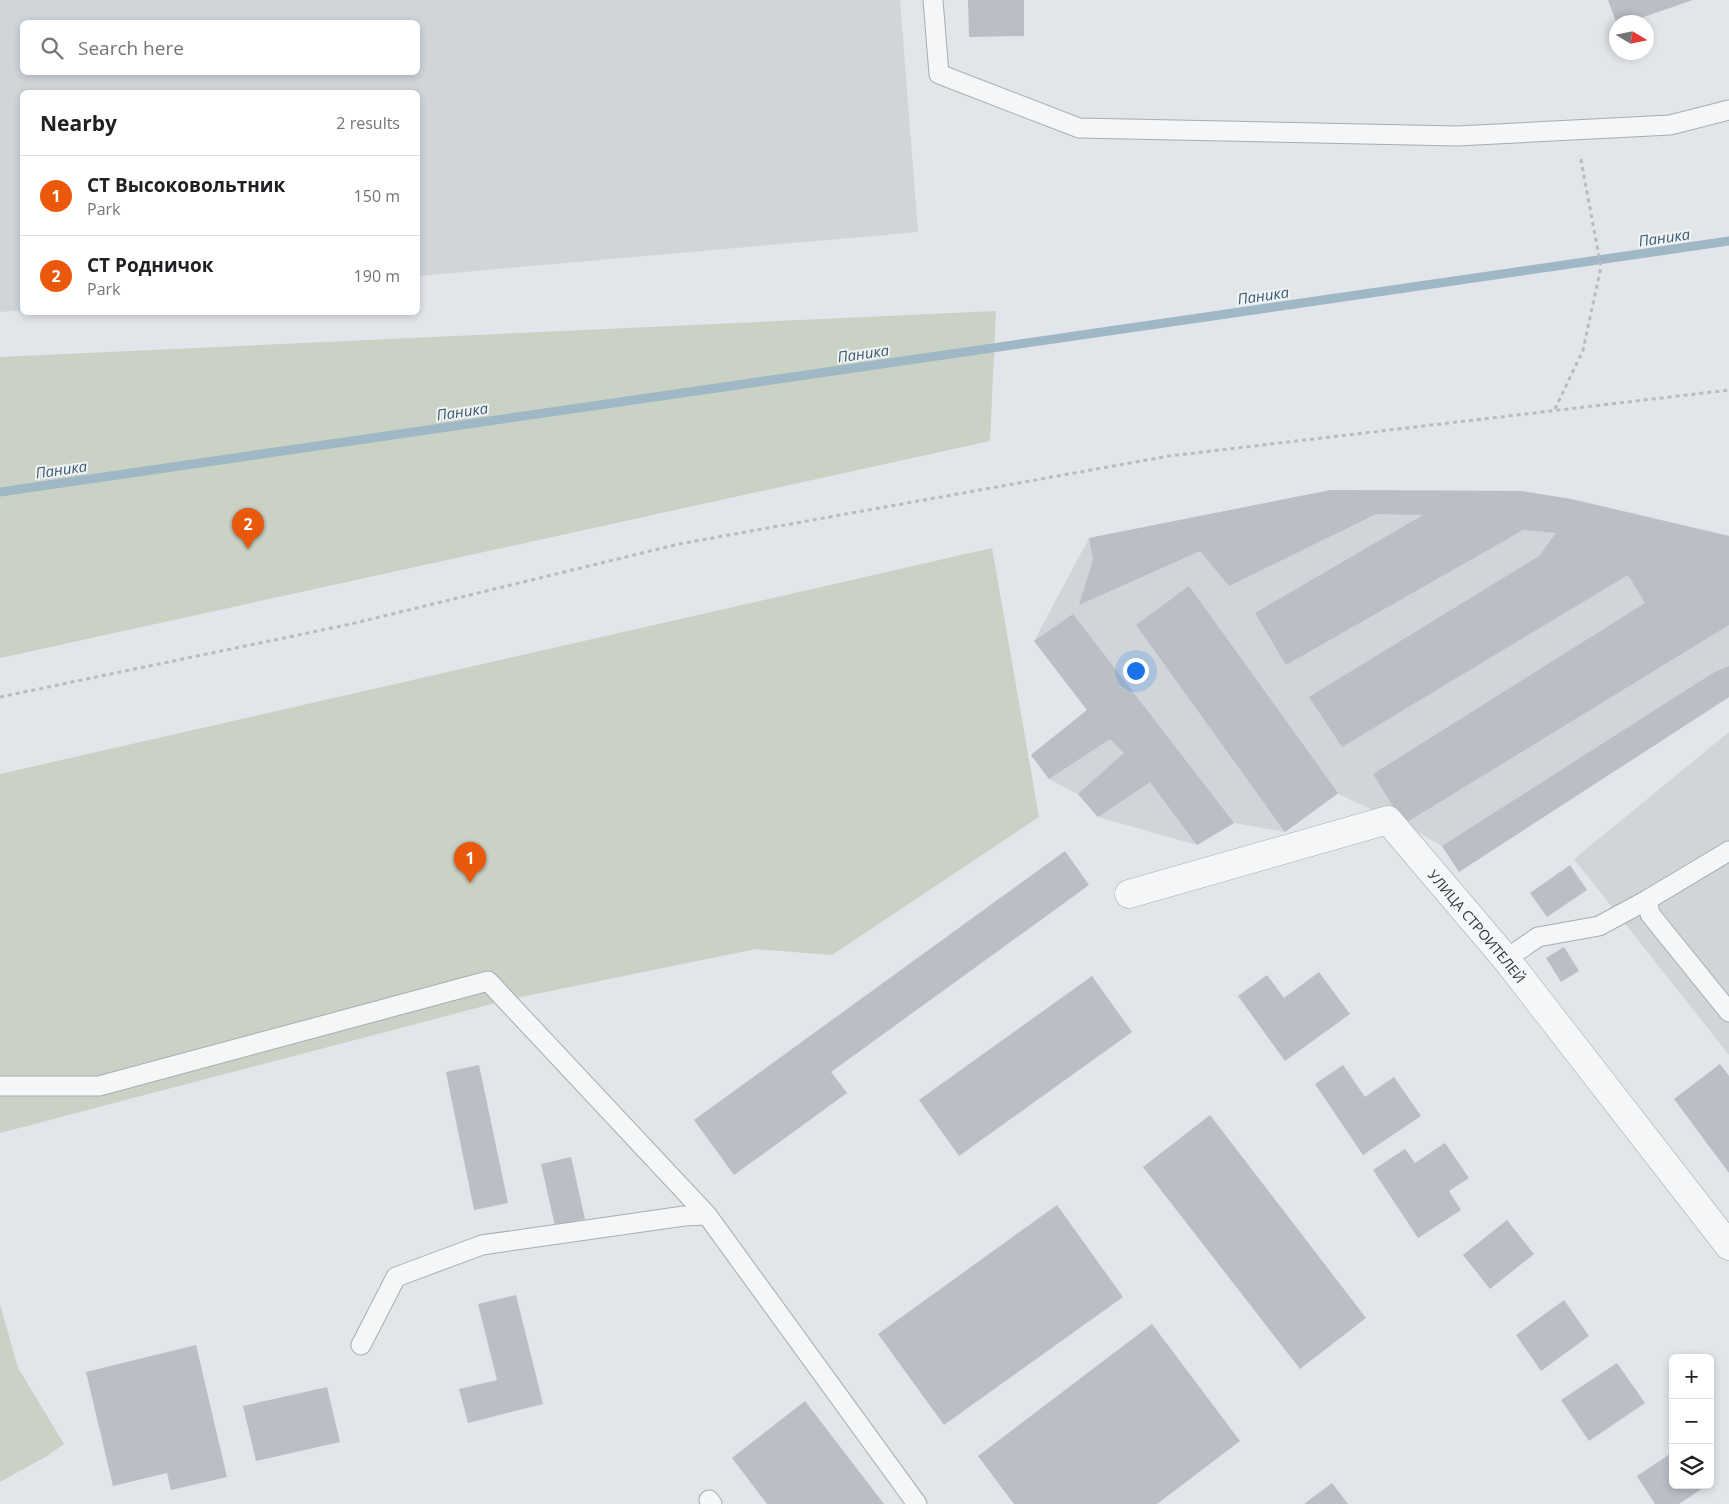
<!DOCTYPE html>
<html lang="en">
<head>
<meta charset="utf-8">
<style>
  :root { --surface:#fff; --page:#f2f2f2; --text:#202124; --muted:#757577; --line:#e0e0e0; --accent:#ea580c }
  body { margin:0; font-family:"Open Sans",sans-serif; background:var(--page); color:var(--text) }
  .controls { position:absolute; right:15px; bottom:15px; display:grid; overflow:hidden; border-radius:8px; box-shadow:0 2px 8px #0003 }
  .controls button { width:45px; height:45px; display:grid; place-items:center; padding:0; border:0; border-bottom:1px solid var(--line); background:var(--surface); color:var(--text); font:25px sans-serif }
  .compass { position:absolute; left:1609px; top:15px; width:45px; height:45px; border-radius:50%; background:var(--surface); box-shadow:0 2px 8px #0003; rotate:100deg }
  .you { position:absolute; left:1135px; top:670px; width:18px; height:18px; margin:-12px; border:4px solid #fff; border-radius:50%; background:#1a73e8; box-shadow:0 0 0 8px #1a73e833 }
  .badge { display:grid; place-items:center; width:32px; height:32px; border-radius:50%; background:var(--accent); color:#fff; font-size:16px; font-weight:700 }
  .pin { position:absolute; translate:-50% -41px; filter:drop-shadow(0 1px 2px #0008) }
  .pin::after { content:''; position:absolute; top:26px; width:18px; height:15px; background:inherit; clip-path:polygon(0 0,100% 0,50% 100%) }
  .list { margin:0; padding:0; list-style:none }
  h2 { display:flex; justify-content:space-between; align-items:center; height:65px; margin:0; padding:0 20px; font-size:21px }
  h2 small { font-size:16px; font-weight:400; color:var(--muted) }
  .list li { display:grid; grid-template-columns:32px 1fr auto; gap:15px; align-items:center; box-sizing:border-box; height:80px; padding:0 20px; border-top:1px solid var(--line) }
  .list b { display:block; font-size:19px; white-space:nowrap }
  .list p { margin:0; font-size:16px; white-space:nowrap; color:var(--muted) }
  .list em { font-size:16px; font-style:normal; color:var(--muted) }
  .icon { flex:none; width:28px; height:28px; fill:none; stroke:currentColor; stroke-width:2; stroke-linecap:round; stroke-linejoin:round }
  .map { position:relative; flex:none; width:1729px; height:1504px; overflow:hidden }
  .search { position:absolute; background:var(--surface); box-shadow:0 2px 8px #0003; left:20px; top:20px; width:400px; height:55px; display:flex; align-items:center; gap:12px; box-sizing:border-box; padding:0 18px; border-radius:8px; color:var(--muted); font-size:19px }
  .panel { position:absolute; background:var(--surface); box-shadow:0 2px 8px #0003; left:20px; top:90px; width:400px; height:225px; border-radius:8px }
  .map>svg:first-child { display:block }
  .built { fill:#d0d5da; fill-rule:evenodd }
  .green { fill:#c9d2c4 }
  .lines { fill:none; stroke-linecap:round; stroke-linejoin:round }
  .stream { stroke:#a0b7c5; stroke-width:9 }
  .building { fill:#b9bfc5 }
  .lane-casing { stroke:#a7adb3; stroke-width:21 }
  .street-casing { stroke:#a7adb3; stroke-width:29 }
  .path { stroke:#b8bcc0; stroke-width:3; stroke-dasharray:4 4; stroke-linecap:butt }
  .lane { stroke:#f4f6f7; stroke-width:19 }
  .street { stroke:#f4f6f7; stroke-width:28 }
  .labels { text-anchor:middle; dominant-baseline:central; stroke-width:4; stroke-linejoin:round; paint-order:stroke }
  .street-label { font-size:14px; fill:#2b353f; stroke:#f1f4f6 }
  .water-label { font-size:15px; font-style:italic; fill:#3a596f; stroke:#f1f4f6 }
</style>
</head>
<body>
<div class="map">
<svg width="1729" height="1504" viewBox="0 0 1729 1504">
  <rect width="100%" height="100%" fill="#e2e5e9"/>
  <!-- built -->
  <path class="built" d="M0 0H900L918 232 418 276V92H22V310L0 312ZM22 22H418V72H22Z
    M1331 490 1521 491 1571 499 1729 536V697L1459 872 1442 846 1404 824 1338 794 1285 832 1234 823 1197 845 1098 817 1078 794 1049 779 1031 755 1087 710 1034 641 1089 538Z
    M1729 732V1055L1574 859Z"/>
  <!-- green -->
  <path class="green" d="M996 311 990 441 0 658V357Z
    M992 548 1039 817 832 955 756 949 511 999 0 1133V774Z
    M0 1304 18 1368 64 1444 47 1456 0 1482Z"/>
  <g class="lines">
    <!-- stream -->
    <path class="stream" d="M0 492 1729 241"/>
  </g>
  <!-- building -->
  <path class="building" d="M968 0H1024V36L969 37Z
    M1608 0H1693L1629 22H1616Z
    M1331 490 1521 491 1571 499 1729 536V625L1404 824 1373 774 1645 603 1628 575 1342 747 1309 697 1539 556 1556 533 1523 530 1286 665 1255 613 1423 515 1376 514 1229 586 1200 551 1079 605 1093 560 1089 538Z
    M1189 586 1338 793 1285 832 1136 625Z
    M1073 614 1234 823 1197 845 1150 782 1098 817 1078 794 1124 753 1110 739 1049 779 1031 755 1087 710 1034 641Z
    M1729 666V697L1459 872 1442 846 1713 673Z
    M1065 851 1089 885 831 1072 847 1093 734 1175 694 1120Z
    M1570 865 1587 890 1547 917 1530 893Z
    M1564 947 1579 971 1561 982 1546 958Z
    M1319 972 1350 1014 1285 1061 1238 996 1267 975 1284 998Z
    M1092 976 1132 1032 959 1156 919 1100Z
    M1720 1064 1729 1076V1173L1674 1099Z
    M479 1065 508 1203 474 1210 446 1072Z
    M1343 1065 1365 1097 1394 1077 1421 1116 1363 1155 1315 1084Z
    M1210 1115 1366 1318 1300 1369 1143 1167Z
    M1445 1143 1469 1178 1449 1191 1461 1210 1418 1238 1373 1170 1405 1149 1415 1163Z
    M571 1157 585 1219 555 1226 541 1164Z
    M1057 1205 1123 1297 944 1425 878 1334Z
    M1507 1220 1534 1254 1490 1289 1463 1255Z
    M516 1295 543 1404 468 1423 459 1389 497 1380 478 1304Z
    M1564 1300 1589 1336 1541 1371 1516 1335Z
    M1152 1324 1240 1441 1157 1504H1014L978 1456Z
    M196 1345 227 1477 171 1490 167 1473 113 1486 86 1372Z
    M1617 1363 1645 1403 1589 1441 1561 1400Z
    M327 1387 340 1442 256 1461 243 1406Z
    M805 1401 884 1504H767L732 1458Z
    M1673 1452V1485H1701L1703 1488 1679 1504H1655L1637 1476Z
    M1332 1483 1348 1504H1304Z"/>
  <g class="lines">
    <defs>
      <path id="lane" d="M933 0 939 74 1079 128 1457 136 1670 125 1729 110
        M1647 900 1650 914 1729 1012
        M1506 959 1538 937 1599 926 1647 900 1729 851
        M0 1086H99L488 981 707 1215
        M361 1345 396 1277 482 1245 684 1216 707 1215 917 1504
        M709 1500 712 1504"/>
      <g id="street">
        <path id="s1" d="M1129 894 1388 820 1506 959 1729 1246"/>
      </g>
    </defs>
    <!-- lane casing -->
    <use href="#lane" class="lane-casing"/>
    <!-- street casing -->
    <use href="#street" class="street-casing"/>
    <!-- path -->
    <path class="path" d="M1555 409 1583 350 1601 267 1580 155
      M0 697 351 624 679 544 1169 456 1729 390"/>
    <!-- lane -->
    <use href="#lane" class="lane"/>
    <!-- street -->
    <use href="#street" class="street"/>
  </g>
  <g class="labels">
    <!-- street labels -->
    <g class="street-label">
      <text stroke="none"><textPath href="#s1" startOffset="408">УЛИЦА СТРОИТЕЛЕЙ</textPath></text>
    </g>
    <!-- water labels -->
    <g class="water-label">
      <text transform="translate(1664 237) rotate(-8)">Паника</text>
      <text transform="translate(1263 295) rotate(-8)">Паника</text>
      <text transform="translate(863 353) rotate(-8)">Паника</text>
      <text transform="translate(462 411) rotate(-8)">Паника</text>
      <text transform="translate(61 469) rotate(-8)">Паника</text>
    </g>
  </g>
</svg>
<div class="controls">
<button>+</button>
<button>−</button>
<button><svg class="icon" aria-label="layers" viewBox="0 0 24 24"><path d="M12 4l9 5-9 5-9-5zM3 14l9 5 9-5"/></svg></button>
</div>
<svg class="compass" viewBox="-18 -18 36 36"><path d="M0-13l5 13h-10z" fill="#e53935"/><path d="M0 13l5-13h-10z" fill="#757577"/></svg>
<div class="you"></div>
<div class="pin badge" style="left:470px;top:883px">1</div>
<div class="pin badge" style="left:248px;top:549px">2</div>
<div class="search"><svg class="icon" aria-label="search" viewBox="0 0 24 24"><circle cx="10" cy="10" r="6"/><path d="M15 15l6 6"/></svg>Search here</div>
<section class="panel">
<h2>Nearby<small>2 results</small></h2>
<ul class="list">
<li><span class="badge">1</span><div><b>СТ Высоковольтник</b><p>Park</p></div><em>150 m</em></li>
<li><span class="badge">2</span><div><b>СТ Родничок</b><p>Park</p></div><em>190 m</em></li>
</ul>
</section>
</div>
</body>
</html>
